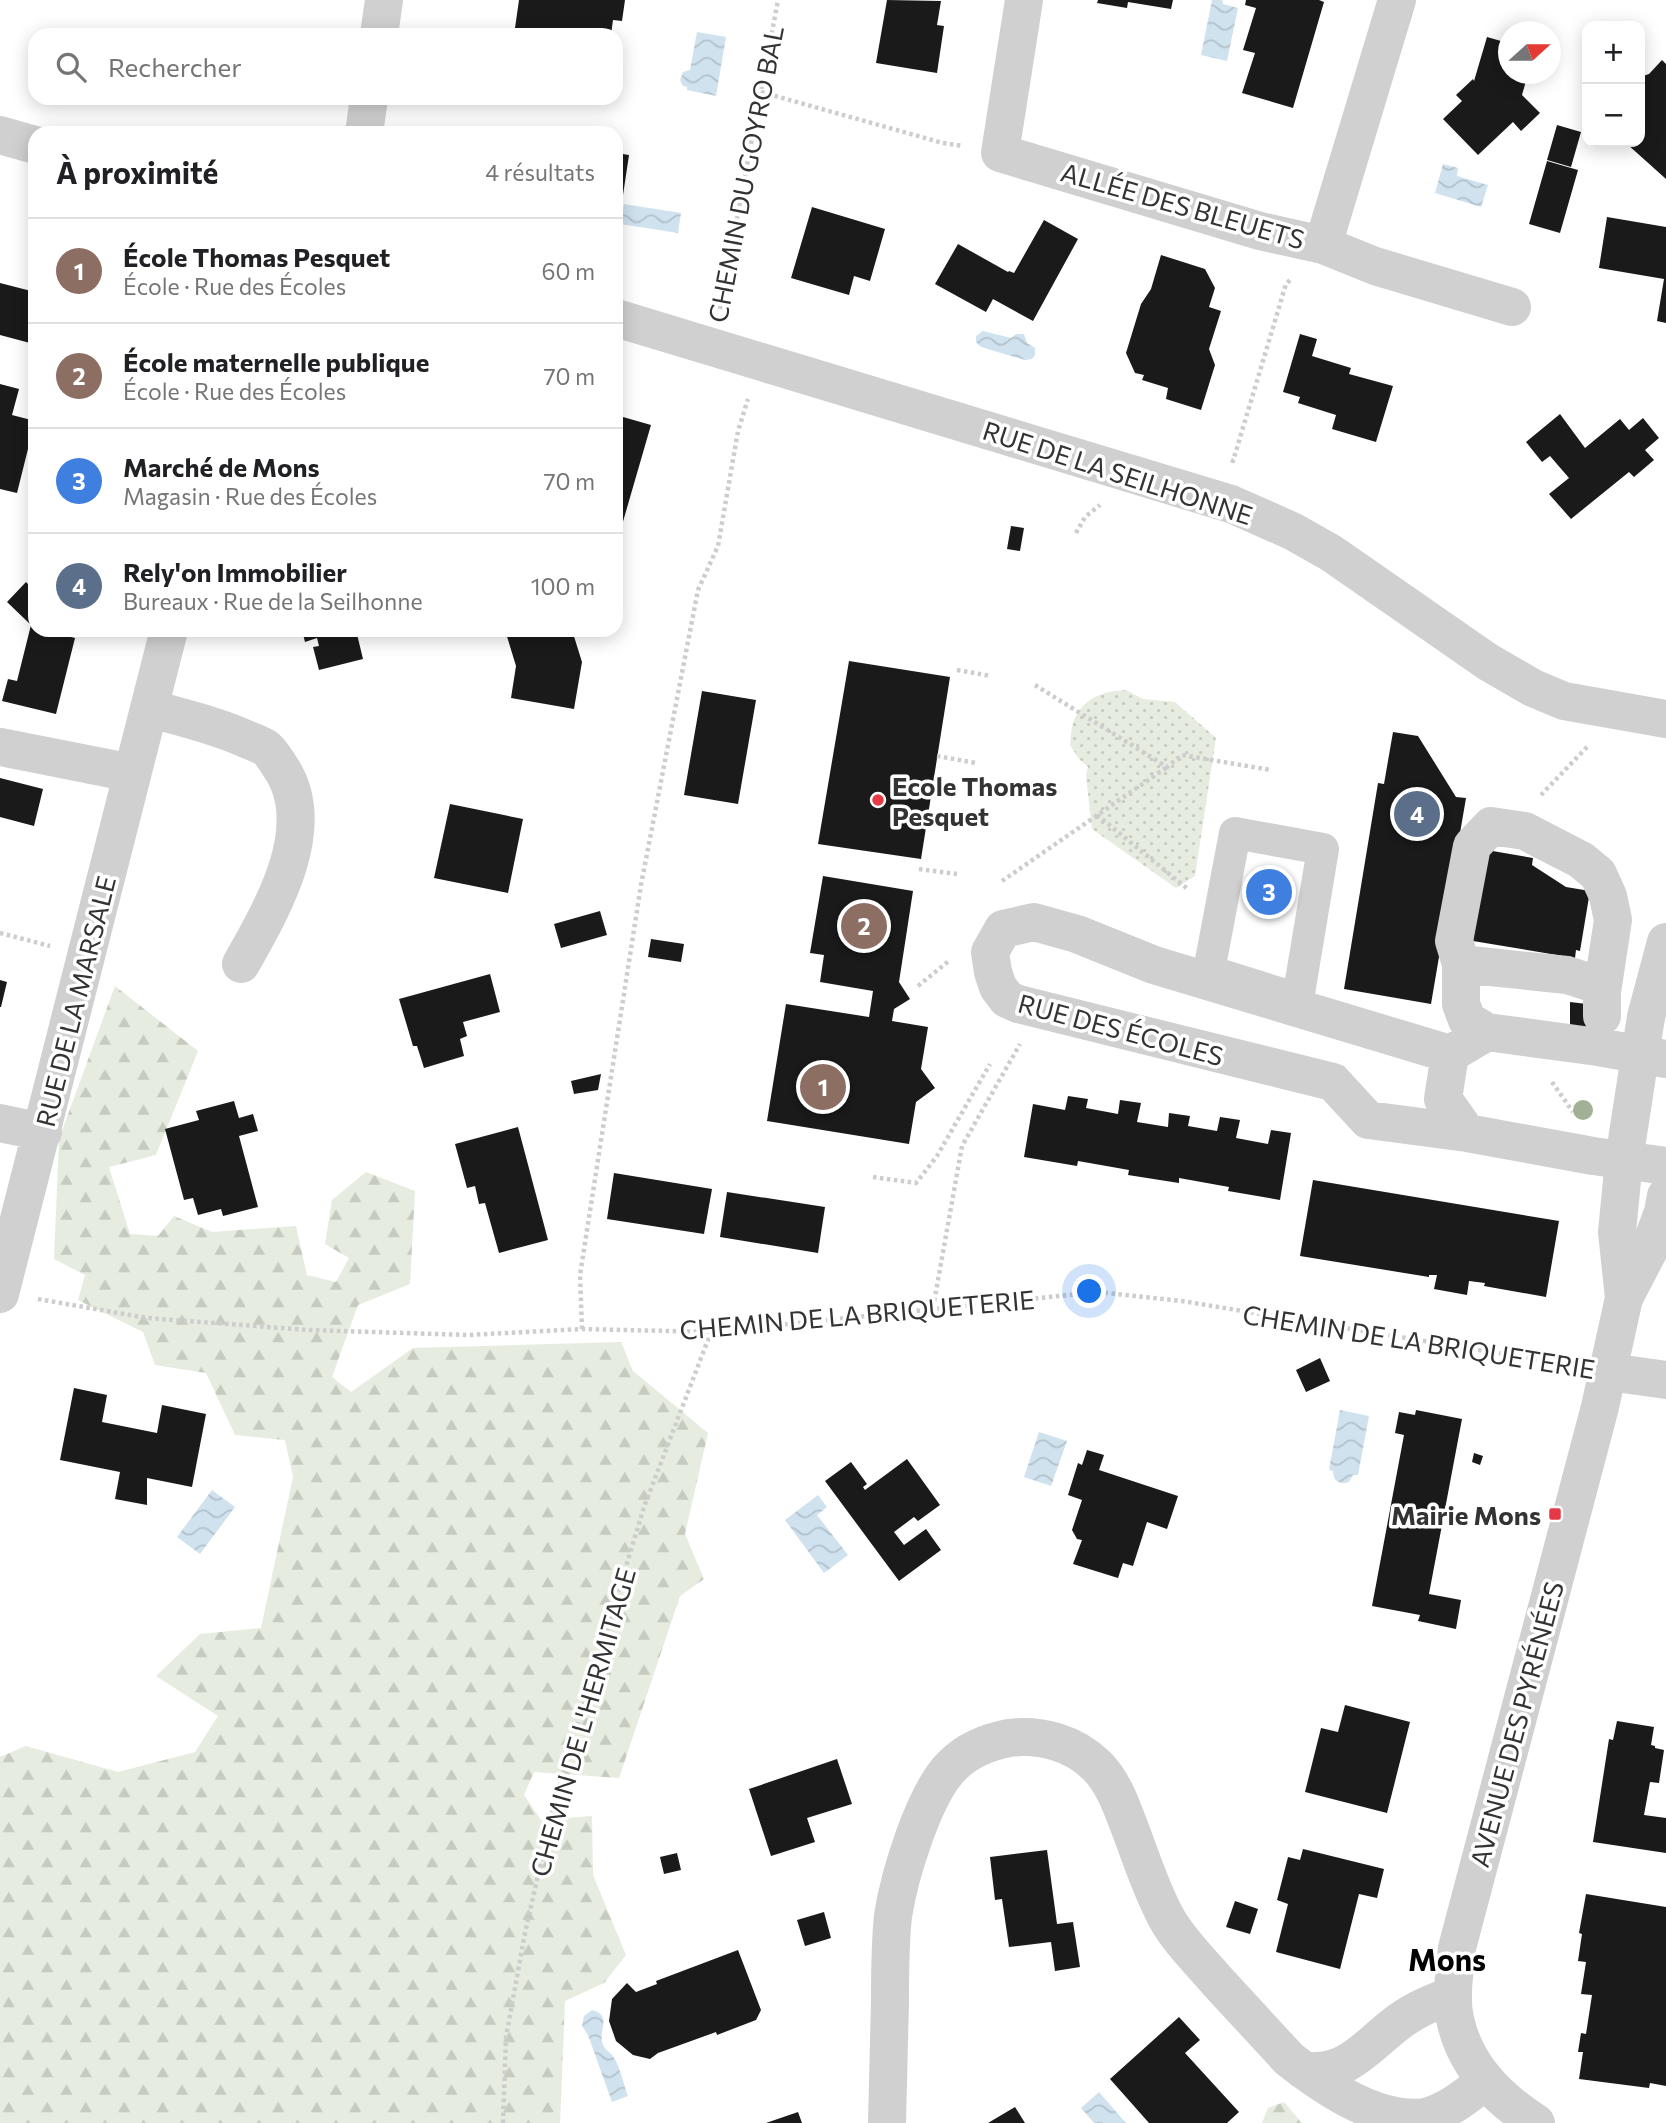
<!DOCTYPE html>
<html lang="fr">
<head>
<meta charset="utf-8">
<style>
  :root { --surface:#fff; --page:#f2f2f2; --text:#202124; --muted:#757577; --line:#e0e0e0; --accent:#e63946 }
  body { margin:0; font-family:Commissioner,sans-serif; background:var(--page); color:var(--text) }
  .controls { position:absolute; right:21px; top:21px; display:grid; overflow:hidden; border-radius:14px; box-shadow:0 4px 18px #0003 }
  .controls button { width:63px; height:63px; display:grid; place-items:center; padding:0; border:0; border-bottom:2px solid var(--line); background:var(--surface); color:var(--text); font:35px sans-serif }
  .compass { position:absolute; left:1498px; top:21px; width:63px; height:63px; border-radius:50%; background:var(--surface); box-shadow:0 4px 18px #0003; rotate:69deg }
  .you { position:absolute; left:1090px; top:1292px; width:24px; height:24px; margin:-18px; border:5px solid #fff; border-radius:50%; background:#1a73e8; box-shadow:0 0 0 10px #1a73e833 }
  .badge { display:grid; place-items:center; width:46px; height:46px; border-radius:50%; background:var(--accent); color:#fff; font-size:23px; font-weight:700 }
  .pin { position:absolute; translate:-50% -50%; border:4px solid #fff; box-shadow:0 2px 7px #0006 }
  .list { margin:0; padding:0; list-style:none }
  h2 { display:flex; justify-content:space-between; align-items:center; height:91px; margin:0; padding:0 28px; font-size:30px }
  h2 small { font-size:23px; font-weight:400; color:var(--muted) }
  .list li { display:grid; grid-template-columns:46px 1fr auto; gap:21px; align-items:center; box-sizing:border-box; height:105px; padding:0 28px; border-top:2px solid var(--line) }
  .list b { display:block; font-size:26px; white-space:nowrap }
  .list p { margin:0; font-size:23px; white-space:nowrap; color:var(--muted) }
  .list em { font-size:23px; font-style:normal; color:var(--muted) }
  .icon { flex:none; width:38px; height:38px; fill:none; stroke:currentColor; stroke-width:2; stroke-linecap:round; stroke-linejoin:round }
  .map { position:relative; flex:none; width:1666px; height:2123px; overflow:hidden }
  .search { position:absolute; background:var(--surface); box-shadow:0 4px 18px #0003; left:28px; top:28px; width:595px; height:77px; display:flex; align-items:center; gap:18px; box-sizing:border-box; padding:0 24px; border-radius:21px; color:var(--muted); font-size:26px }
  .panel { position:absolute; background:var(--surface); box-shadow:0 4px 18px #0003; left:28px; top:126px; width:595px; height:511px; border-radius:21px }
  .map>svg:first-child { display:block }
  .forest { fill:url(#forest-firs) }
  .park { fill:url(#park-dots) }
  .water { fill:url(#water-waves) }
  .building { fill:#1a1a1a }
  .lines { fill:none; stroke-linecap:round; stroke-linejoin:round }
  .path { stroke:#cdcdcd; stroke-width:4.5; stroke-dasharray:3.5 3.5; stroke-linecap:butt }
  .pedestrian { stroke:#d0d0d0; stroke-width:32 }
  .minor { stroke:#d0d0d0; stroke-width:38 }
  .tertiary { stroke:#d0d0d0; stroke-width:38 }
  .tree { fill:#a2b095 }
  .poi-dot { fill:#e63946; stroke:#fff; stroke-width:2.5 }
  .labels { text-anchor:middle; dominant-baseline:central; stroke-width:7; stroke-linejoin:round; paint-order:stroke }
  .street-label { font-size:26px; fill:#333; stroke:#fff }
  .poi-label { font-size:26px; font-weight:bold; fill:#333; stroke:#fff; text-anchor:start }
  .quarter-label { font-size:30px; font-weight:bold; fill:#000; stroke:#fff }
</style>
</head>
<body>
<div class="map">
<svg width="1666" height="2123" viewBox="0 0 1666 2123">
  <defs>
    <pattern id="forest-firs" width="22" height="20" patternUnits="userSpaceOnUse" patternTransform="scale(1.75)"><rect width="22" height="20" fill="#e6ecdf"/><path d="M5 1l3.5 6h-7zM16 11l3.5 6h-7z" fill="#c6cbc0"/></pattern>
    <pattern id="park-dots" width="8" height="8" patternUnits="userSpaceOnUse" patternTransform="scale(1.75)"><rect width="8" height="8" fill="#e6ecdf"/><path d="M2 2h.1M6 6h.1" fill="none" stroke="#c6cbc0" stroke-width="1.8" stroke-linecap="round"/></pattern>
    <pattern id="water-waves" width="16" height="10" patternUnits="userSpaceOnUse" patternTransform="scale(1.75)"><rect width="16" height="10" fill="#cfe2ee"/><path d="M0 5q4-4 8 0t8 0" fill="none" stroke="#b2c2cd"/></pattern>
  </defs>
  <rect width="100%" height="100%" fill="#fff"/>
  <!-- forest -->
  <path class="forest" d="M115 986 198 1051 156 1155 109 1167 130 1234 158 1236 174 1216 212 1232 296 1226 307 1275 336 1282 349 1258 325 1244 332 1200 366 1172 415 1191 410 1284 358 1305 332 1377 351 1392 413 1348 621 1342 633 1371 708 1433 685 1534 704 1579 680 1596 619 1778 534 1772 524 1795 541 1820 592 1816 593 1875 626 1955 604 1983 565 2001 560 2123H0V1757L26 1746 118 1772 195 1752 218 1716 156 1676 200 1634 261 1628 293 1477 285 1440 235 1435 206 1373 155 1365 143 1332 78 1300 85 1275 54 1259 59 1139Z
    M1284 2102 1302 2123H1262L1268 2108Z"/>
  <!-- park -->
  <path class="park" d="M1126 690 1143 699 1175 702 1216 738 1195 876 1176 888 1092 829 1086 776 1088 767 1079 759 1070 745C1071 738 1071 729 1073 723 1082 698 1103 691 1126 690Z"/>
  <!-- water -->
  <path class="water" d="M1212 0H1222L1223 4 1238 8 1227 61 1201 55Z
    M697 32 726 37 716 96 687 90V87L683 86 680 80 683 72 690 70Z
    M1443 164 1458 168 1457 176 1488 185 1481 207 1435 193Z
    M624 204 681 213 678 233 620 224Z
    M983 331 1011 338 1016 334H1024L1027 343 1035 348V355L1032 359 1025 360 981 347 976 342V336Z
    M1340 1410 1369 1416 1358 1475H1353L1349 1482C1340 1485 1333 1481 1333 1471L1329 1470Z
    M1039 1432 1067 1441 1051 1486 1024 1477Z
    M212 1490 235 1507 200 1554 177 1537Z
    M818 1495 827 1507 817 1515 848 1555 824 1573 785 1520Z
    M592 2010C612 2015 599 2030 602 2042 604 2049 607 2050 612 2055 619 2063 624 2085 628 2096L612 2102 588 2035 582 2026 584 2016Z
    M1099 2092 1126 2123H1094L1081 2108Z"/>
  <!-- building -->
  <path class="building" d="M519 0H625L622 21 613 20 611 35H514Z
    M887 0 941 1 937 25 944 26 937 73 876 63Z
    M1098 0H1173L1171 9 1128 2 1127 8 1097 3Z
    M1246 0H1319L1324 2 1293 108 1242 93 1255 53 1243 50 1256 8 1245 5Z
    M1487 37 1508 43V74H1528L1522 95 1540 113 1521 131 1513 122 1478 155 1443 119 1462 101 1456 95 1473 79 1474 81Z
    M1662 60 1666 64V179L1627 144 1626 142H1640V77L1649 74Z
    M1557 125 1581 132 1571 167 1547 160Z
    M616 153 629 155 623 195 616 194Z
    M1547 161 1578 170 1560 233 1529 224Z
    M812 207 885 229 870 281 854 276 849 295 791 278Z
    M1607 217 1666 227V323L1657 321 1664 279 1599 268Z
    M1044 220 1078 239 1033 321 993 299 986 312 935 284 958 244 1008 272 1009 271 1014 273Z
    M1161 255 1205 269 1215 288 1209 307 1221 311 1209 349 1215 365 1201 410 1166 399 1168 388 1142 380 1144 375 1135 373 1126 353 1141 304 1151 289Z
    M0 283 35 292V321L30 343 0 335Z
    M1300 334 1317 339 1312 356 1351 368 1349 374 1393 386 1376 442 1332 429 1336 415 1298 403 1300 397 1283 392Z
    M0 384 19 389 12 415 35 421 17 493 0 489Z
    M1560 414 1585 448 1620 419 1629 430 1643 418 1659 438 1645 450 1654 460 1634 477 1629 472 1571 519 1549 494 1569 478 1550 456 1542 462 1526 442Z
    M616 415 651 425 622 525 616 523Z
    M1011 526 1024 528 1020 551 1007 549Z
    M26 582 35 591V630H60L59 634 75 638 56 714 2 701 8 679 17 681 31 625 7 602Z
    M302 630H356L363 659 319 670 313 647 319 646 317 638 305 642Z
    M505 630H572L582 662 574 709 511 698 516 666Z
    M849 661 950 677 921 859 818 844Z
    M702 691 756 700 738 804 684 795Z
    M1393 732 1418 736 1456 797 1466 798 1431 1004 1344 989 1378 783 1384 784Z
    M0 778 43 789 34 826 0 817Z
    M450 804 523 819 508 893 434 878Z
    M1481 849 1533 858 1532 865 1566 887 1590 891 1580 951 1576 950 1575 958 1473 941Z
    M823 876 913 891 899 982 910 999 894 1009 892 1021 928 1027 921 1069 935 1088 916 1102 909 1144 767 1121 786 1004 869 1017 873 991 820 982 824 955 810 953Z
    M600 911 607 935 561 948 554 924Z
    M651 939 684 944 681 962 648 957Z
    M490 974 500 1012 463 1022 467 1036 460 1039 464 1056 424 1068 417 1046H413L399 999Z
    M0 980 7 982 1 1007H0Z
    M1570 1002 1587 1004 1589 1032 1570 1030Z
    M601 1074 598 1090 574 1094 571 1081Z
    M1068 1096 1088 1099 1086 1108 1118 1114 1120 1100 1141 1103 1137 1122 1168 1127 1169 1113 1190 1116 1188 1126 1217 1131 1220 1117 1240 1120 1236 1138 1268 1144 1271 1130 1291 1133 1280 1200 1228 1191 1229 1187 1179 1178V1183L1128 1175 1129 1170 1078 1161 1077 1166 1024 1157 1033 1104 1065 1110Z
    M234 1101 239 1118 253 1114 258 1131 239 1136 258 1207 223 1216 221 1209 198 1215 193 1198 184 1200 165 1129 199 1120 196 1111Z
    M518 1127 548 1240 499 1253 485 1203 479 1204 475 1186 467 1188 455 1144Z
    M614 1173 712 1189 704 1234 607 1219Z
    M1313 1180 1559 1221 1546 1297 1484 1286 1485 1283 1469 1281 1467 1295 1434 1289 1437 1275H1429V1277L1300 1256Z
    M727 1192 825 1207 818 1253 720 1237Z
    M1320 1358 1330 1381 1306 1392 1296 1370Z
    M74 1388 107 1395 102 1422 157 1433 162 1405 206 1414 192 1487 147 1478V1505L115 1499 120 1472 60 1460Z
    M1416 1410 1462 1419 1429 1594 1461 1600 1456 1629 1418 1621 1420 1615 1372 1606 1404 1435 1395 1433 1399 1412 1415 1415Z
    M1087 1450 1104 1455 1099 1470 1178 1496 1167 1529 1147 1522 1133 1566 1123 1563 1118 1578 1073 1564 1082 1540 1077 1539 1072 1530 1082 1500 1068 1495 1078 1463 1082 1465Z
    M1474 1453 1483 1456 1480 1465 1472 1462Z
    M907 1459 940 1505 918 1521 914 1517 894 1532 904 1545 926 1529 941 1550 899 1581 825 1481 851 1462 867 1484 863 1487 865 1490Z
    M1345 1705 1410 1722 1387 1813 1305 1792 1321 1728 1338 1732Z
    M1617 1721 1654 1727 1651 1745 1655 1746V1748L1664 1750 1659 1783 1650 1782 1644 1815 1666 1818V1853L1593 1842 1609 1739 1613 1740Z
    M837 1759 852 1804 807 1818 815 1842 771 1856 749 1789Z
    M1303 1849 1384 1869 1377 1898 1359 1894 1340 1969 1276 1952 1288 1904 1277 1900 1288 1857 1300 1860Z
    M1047 1850 1057 1924 1073 1922 1080 1967 1055 1971 1051 1942 1009 1947 1002 1899 995 1900 990 1857Z
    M677 1853 681 1870 664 1874 660 1857Z
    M1586 1894 1666 1907V2086L1650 2083 1649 2088 1579 2079 1583 2052H1578L1581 2033 1586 2034 1592 1995 1581 1994 1586 1962 1578 1961 1582 1934 1579 1933Z
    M1235 1901 1258 1909 1250 1934 1226 1927Z
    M824 1912 831 1938 805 1946 797 1920Z
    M738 1950 761 2010 756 2020 717 2035 716 2032 658 2053 650 2059 633 2055 616 2041 609 2021 612 1999 627 1983 636 1992 657 1984 656 1981Z
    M1179 2017 1200 2040 1185 2053 1239 2112 1227 2123H1149L1110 2079Z
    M1015 2107 1025 2123H988Z
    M798 2112 802 2123H766Z"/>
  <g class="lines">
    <!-- path -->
    <path class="path" d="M761 92 943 143 963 146
      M720 309 778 0
      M1231 460 1233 461 1286 284 1291 279
      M1076 533 1085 517 1100 505
      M957 670 991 676
      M1035 685 1167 767 1182 755 1271 770
      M937 756 976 763
      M1541 795 1588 746
      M1097 815 1189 890
      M919 869 957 874
      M1002 881 1167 767
      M0 933 50 946
      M918 986 950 960
      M1552 1082 1573 1112
      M873 1177 916 1183 937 1156 990 1064
      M38 1299 147 1318 309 1330 468 1335 582 1329 711 1332 1098 1292 1182 1301 1570 1365
      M933 1308 962 1146 1020 1044
      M582 1329 580 1275 641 885 698 590 718 546 738 431 748 399
      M503 2123 506 2037 525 1933 554 1804 644 1507 711 1332"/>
    <!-- pedestrian -->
    <path class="pedestrian" d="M1235 833 1323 849 1298 999 1209 971Z"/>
    <!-- minor -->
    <path class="minor" d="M1024 0 1000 153 1260 231 1323 245 1375 266 1512 307
      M379 35 384 0
      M364 133 369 98
      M1323 245 1397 0
      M149 708C182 718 216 725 246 739 253 742 260 744 266 748 271 752 275 759 279 765 322 825 272 909 241 964
      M0 747 132 773
      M1461 964 1454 941 1472 846 1491 826 1525 831 1581 860 1598 874 1608 896 1613 920 1602 992
      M1487 1032 1467 1020 1461 1004V964L1567 975 1592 983 1602 992V1016
      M1450 1054 1154 965 1077 934 1034 922 1003 929 990 952 993 972 998 987 1007 999 1018 1004 1333 1082 1368 1120 1467 1133 1593 1156 1666 1166
      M0 1123 43 1132
      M1467 1133 1443 1099 1450 1054 1487 1032 1598 1047 1666 1059
      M0 1294 169 630
      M1609 1372 1666 1380
      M1303 2070C1348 2077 1368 2044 1400 2021 1416 2009 1434 2002 1453 1995
      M887 2123C888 2082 889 2042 890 2001 890 1973 890 1944 893 1916 899 1877 924 1792 953 1765 968 1750 988 1742 1009 1738 1041 1734 1074 1743 1097 1766 1113 1782 1121 1805 1129 1826 1141 1857 1151 1890 1167 1919 1180 1942 1200 1961 1217 1981 1241 2007 1265 2033 1289 2059 1325 2087 1376 2123 1425 2117 1448 2112 1467 2095 1486 2081"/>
    <!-- tertiary -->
    <path class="tertiary" d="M0 135 35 145
      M616 318 1231 504 1292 531 1331 553 1488 662 1533 688 1564 701 1666 719
      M1624 1298 1617 1232 1624 1160 1646 1017 1666 942
      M1536 2123C1497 2098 1465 2066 1455 2019 1450 1996 1455 1971 1457 1948L1600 1407 1624 1298 1649 1250 1663 1212 1666 1196"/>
  </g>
  <!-- trees -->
  <circle class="tree" cx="1583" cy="1110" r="10"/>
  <!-- markers -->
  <g class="poi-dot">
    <circle cx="878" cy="800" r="7"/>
    <rect x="1548" y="1507" width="14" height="14" rx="3.5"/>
  </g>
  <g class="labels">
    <!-- street labels -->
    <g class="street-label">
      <text transform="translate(745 174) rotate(-79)">CHEMIN DU GOYRO BAL</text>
      <text transform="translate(1183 205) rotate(16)">ALLÉE DES BLEUETS</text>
      <text transform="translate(1118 472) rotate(18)">RUE DE LA SEILHONNE</text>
      <text transform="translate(75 1001) rotate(-76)">RUE DE LA MARSALE</text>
      <text transform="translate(1121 1029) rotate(15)">RUE DES ÉCOLES</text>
      <text transform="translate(857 1314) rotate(-5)">CHEMIN DE LA BRIQUETERIE</text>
      <text transform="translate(1419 1341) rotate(9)">CHEMIN DE LA BRIQUETERIE</text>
      <text transform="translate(582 1722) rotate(-74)">CHEMIN DE L'HERMITAGE</text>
      <text transform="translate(1516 1724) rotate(-75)">AVENUE DES PYRÉNÉES</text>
    </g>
    <!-- poi labels -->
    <g class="poi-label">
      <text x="892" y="785">Ecole Thomas<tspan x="892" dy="30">Pesquet</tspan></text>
      <text x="1541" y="1514" text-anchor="end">Mairie Mons</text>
    </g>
    <!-- quarter labels -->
    <g class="quarter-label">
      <text x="1447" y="1958">Mons</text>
    </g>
  </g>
</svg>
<div class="controls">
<button>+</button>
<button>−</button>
</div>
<svg class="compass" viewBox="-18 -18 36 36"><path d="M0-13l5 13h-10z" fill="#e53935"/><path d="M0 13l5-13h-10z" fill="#757577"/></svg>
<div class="you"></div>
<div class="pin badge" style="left:823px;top:1087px;background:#8d6e63">1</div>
<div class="pin badge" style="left:864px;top:926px;background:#8d6e63">2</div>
<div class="pin badge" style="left:1269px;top:892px;background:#3f7fe0">3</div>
<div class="pin badge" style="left:1417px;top:814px;background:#5c6f8a">4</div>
<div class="search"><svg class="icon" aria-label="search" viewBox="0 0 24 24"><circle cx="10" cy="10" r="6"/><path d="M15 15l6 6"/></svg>Rechercher</div>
<section class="panel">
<h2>À proximité<small>4 résultats</small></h2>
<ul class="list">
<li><span class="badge" style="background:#8d6e63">1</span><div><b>École Thomas Pesquet</b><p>École · Rue des Écoles</p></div><em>60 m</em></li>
<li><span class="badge" style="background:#8d6e63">2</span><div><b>École maternelle publique</b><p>École · Rue des Écoles</p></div><em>70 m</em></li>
<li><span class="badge" style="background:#3f7fe0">3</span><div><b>Marché de Mons</b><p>Magasin · Rue des Écoles</p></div><em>70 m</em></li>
<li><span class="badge" style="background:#5c6f8a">4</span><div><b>Rely'on Immobilier</b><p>Bureaux · Rue de la Seilhonne</p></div><em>100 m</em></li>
</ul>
</section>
</div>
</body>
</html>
